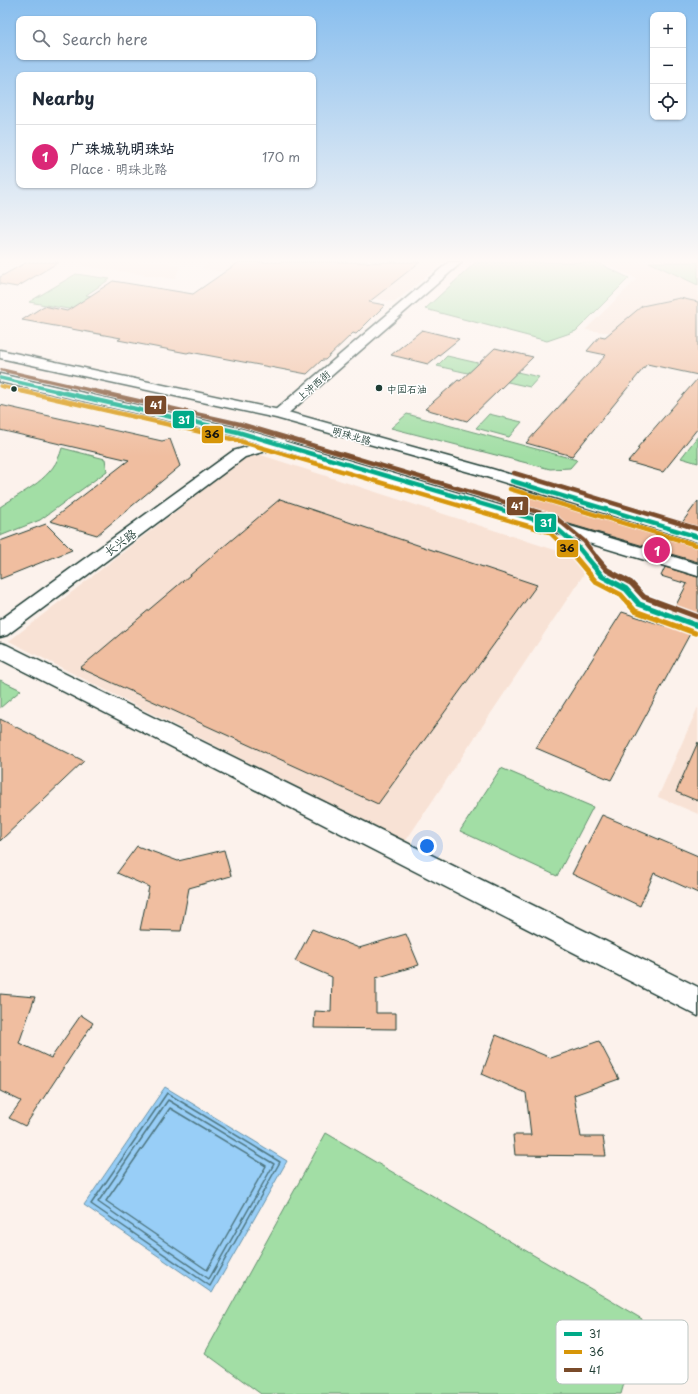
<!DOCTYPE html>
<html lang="en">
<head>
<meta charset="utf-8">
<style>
  :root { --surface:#fff; --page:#f6f6f7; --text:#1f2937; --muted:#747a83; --line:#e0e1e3; --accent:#db2777 }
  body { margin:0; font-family:"Playpen Sans","LXGW WenKai TC",sans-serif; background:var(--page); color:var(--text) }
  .controls { position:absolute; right:12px; top:12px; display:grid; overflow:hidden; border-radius:8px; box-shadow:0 1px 3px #0004 }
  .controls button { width:36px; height:36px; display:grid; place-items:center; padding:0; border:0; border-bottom:1px solid var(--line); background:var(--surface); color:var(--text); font:20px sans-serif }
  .you { position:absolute; left:427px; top:846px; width:14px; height:14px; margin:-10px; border:3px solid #fff; border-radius:50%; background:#1a73e8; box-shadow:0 0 0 6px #1a73e833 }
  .badge { display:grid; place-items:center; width:26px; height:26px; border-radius:50%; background:var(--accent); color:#fff; font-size:13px; font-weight:700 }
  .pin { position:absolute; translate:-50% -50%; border:2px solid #fff; box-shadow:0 1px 4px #0006 }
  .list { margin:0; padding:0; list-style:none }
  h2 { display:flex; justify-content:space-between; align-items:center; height:52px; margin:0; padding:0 16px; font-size:17px }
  h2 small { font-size:13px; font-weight:400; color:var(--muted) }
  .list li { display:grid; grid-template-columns:26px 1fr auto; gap:12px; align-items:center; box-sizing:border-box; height:64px; padding:0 16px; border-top:1px solid var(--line) }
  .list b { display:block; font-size:15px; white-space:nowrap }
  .list p { margin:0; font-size:13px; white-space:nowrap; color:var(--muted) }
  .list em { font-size:13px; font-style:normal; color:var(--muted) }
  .icon { flex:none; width:22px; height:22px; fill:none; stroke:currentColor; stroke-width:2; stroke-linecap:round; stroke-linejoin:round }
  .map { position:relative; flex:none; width:698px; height:1394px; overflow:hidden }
  .search { position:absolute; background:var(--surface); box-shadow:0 1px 3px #0004; left:16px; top:16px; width:300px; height:44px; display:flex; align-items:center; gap:10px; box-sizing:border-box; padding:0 14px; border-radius:8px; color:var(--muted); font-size:15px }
  .panel { position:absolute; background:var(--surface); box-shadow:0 1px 3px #0004; left:16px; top:72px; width:300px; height:116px; border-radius:8px }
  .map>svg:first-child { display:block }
  .built { fill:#f8e2d5 }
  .green { fill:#a2dea5; stroke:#608e6c }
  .water { fill:#98cef7; stroke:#6894a9 }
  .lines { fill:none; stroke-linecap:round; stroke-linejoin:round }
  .shore { stroke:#4f7782; stroke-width:1.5 }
  .building { fill:#f0bea0; stroke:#1f3d34 }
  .minor-casing { stroke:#1f3d34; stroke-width:3 }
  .highway-casing { stroke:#1f3d34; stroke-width:3 }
  .minor { fill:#fff; fill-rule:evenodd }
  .highway { fill:#fff; fill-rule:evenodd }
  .bus-1-far2-casing { stroke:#fff; stroke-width:5 }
  .bus-1-far1-casing { stroke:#fff; stroke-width:6 }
  .bus-1-casing { stroke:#fff; stroke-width:8 }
  .bus-2-far2-casing { stroke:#fff; stroke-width:5 }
  .bus-2-far1-casing { stroke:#fff; stroke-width:6 }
  .bus-2-casing { stroke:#fff; stroke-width:8 }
  .bus-3-far2-casing { stroke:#fff; stroke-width:5 }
  .bus-3-far1-casing { stroke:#fff; stroke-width:6 }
  .bus-3-casing { stroke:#fff; stroke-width:8 }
  .bus-1-far2 { stroke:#0a8; stroke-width:3.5 }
  .bus-1-far1 { stroke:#0a8; stroke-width:4.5 }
  .bus-1 { stroke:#0a8; stroke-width:5.5 }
  .bus-2-far2 { stroke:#d79608; stroke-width:3.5 }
  .bus-2-far1 { stroke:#d79608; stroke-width:4.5 }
  .bus-2 { stroke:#d79608; stroke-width:5.5 }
  .bus-3-far2 { stroke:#7a4b2a; stroke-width:3.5 }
  .bus-3-far1 { stroke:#7a4b2a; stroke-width:4.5 }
  .bus-3 { stroke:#7a4b2a; stroke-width:5.5 }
  .poi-dot { fill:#1f3d34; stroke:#fff; stroke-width:1.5 }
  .labels { text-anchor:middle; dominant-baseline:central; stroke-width:3; stroke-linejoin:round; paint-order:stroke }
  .far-street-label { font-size:10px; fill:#1f3d34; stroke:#fff }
  .far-poi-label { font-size:10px; fill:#1f3d34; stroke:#fff; text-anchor:start }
  .street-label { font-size:12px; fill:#1f3d34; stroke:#fff }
  .key { fill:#fff; stroke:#bcc5c2; stroke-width:1 }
  .key-label { font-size:11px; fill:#1f3d34 }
  .line-badge { stroke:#fff; stroke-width:1.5 }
  .badge-label { font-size:11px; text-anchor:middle; font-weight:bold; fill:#fff }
  .pale-badge-label { font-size:11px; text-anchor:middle; font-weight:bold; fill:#111 }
</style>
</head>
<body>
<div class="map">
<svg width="698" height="1394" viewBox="0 0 698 1394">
  <rect width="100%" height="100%" fill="#fcf2ec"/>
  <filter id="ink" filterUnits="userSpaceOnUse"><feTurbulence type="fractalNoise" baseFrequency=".025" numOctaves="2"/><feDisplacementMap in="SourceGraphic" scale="8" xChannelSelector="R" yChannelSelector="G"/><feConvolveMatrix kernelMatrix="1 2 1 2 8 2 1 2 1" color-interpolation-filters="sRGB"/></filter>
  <g filter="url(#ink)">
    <!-- built -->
    <path class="built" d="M79 262H164L180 266 175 279 83 266Z
      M210 262H443L395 302 201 268Z
      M604 262H698V342L585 330 637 279Z
      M252 452 592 562 405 842 9 641Z
      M698 707V814L658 797Z"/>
    <!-- green -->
    <path class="green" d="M476 262H596L629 278 576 331 547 341 425 309Z
      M649 262H698V285Z
      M76 274 110 279 86 295 139 304 119 318 29 302Z
      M447 356 539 377 530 387 437 366Z
      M407 414 577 460 570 468 550 469 391 428Z
      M489 414 522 422 509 437 476 428Z
      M698 436V463L681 458Z
      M62 448 105 459 107 471 40 520 0 536V507C25 490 54 479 62 448Z
      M0 680 21 690 0 708Z
      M501 768 593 807 557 876 460 831Z
      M326 1133 642 1319 621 1394H261L205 1353Z"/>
    <!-- water -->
    <path class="water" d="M165 1087 287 1161 212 1293 84 1205Z"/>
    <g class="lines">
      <!-- shore -->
      <path class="shore" d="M167 1093 280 1162 210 1286 91 1204Z
        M168 1100 274 1164 209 1279 98 1202Z
        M170 1108 266 1166 207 1270 106 1201Z"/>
    </g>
    <!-- building -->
    <path class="building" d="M27 262H59L17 287 0 284V277Z
      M239 262H420L369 302 385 305 356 334 353 333 325 360H322L307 374 190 352 187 353 118 340 121 338 22 320 44 306 67 311 113 281 193 294Z
      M680 298 698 302V375L647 364 572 456 526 443 606 355 587 351 600 336 605 337 642 306Z
      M422 330 459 339 428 364 391 355Z
      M495 348 533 357 467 421 425 409 458 380 460 381Z
      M698 378V428L663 472 628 462 639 449 637 448Z
      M0 405 162 441 170 439 180 466 97 535 50 521 129 460 0 430Z
      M530 492 698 543V562L518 509 522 498Z
      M280 499 537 585 378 804 80 668Z
      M698 501V529L681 524Z
      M46 524 72 550 0 579V541Z
      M665 567 698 577V619L611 780 536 748 622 612 665 626 687 584 661 576Z
      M0 719 84 761 0 841Z
      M698 742V801L676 792Z
      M602 815 698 856V893L654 873 640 906 572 874Z
      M137 846 178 861 224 850 231 876 189 888 181 931 140 930 149 887 117 873Z
      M312 929 359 948 406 934 419 965 376 978V1013H396V1029L314 1028 315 1011 331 1012 332 977 295 961Z
      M0 994 35 997 19 1043 51 1058 81 1015 93 1023 25 1126 9 1118 21 1101 0 1091Z
      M496 1035 551 1058 599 1041 619 1079 574 1095 581 1137H603L606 1156 515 1155 513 1135H531L526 1093 482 1074Z"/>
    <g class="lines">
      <defs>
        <path id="minor" d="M449 262H462L284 417H274L271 414 274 411Z
          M278 438 284 440 286 443 284 446 245 457 7 635 0 637V620L233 451Z
          M0 643 7 645 698 987V1016L0 659Z"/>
        <path id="highway" d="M0 350 284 411 492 469 698 531V542L480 475 276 418 0 358Z
          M0 374 243 429 698 564V576L234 436 0 382Z"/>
      </defs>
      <!-- minor casing -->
      <use href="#minor" class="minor-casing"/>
      <!-- highway casing -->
      <use href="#highway" class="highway-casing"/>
      <!-- minor -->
      <use href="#minor" class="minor"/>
      <!-- highway -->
      <use href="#highway" class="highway"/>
      <defs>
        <path id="bus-1-far2" d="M0 378 61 392"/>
        <path id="bus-1-far1" d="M56 391 238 432 553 525 578 547 587 558
          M512 481 698 537"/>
        <path id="bus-1" d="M586 557 602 576 626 589 639 604 698 626"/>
        <path id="bus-2-far2" d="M0 386 25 392"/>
        <path id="bus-2-far1" d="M21 391 236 440 549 532 576 558
          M510 489 696 545"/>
        <path id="bus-2" d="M575 557 596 582 621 595 635 611 695 633"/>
        <path id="bus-3-far2" d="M2 370 98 392"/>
        <path id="bus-3-far1" d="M94 391 240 424 555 517 584 541 597 558
          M514 473 698 529"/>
        <path id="bus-3" d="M596 557 607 570 631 583 644 597 698 617"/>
      </defs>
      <!-- bus-1-far2 casing -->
      <use href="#bus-1-far2" class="bus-1-far2-casing"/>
      <!-- bus-1-far1 casing -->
      <use href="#bus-1-far1" class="bus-1-far1-casing"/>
      <!-- bus-1 casing -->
      <use href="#bus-1" class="bus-1-casing"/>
      <!-- bus-2-far2 casing -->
      <use href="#bus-2-far2" class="bus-2-far2-casing"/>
      <!-- bus-2-far1 casing -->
      <use href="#bus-2-far1" class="bus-2-far1-casing"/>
      <!-- bus-2 casing -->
      <use href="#bus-2" class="bus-2-casing"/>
      <!-- bus-3-far2 casing -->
      <use href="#bus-3-far2" class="bus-3-far2-casing"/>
      <!-- bus-3-far1 casing -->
      <use href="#bus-3-far1" class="bus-3-far1-casing"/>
      <!-- bus-3 casing -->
      <use href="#bus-3" class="bus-3-casing"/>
      <!-- bus-1-far2 -->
      <use href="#bus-1-far2" class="bus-1-far2"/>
      <!-- bus-1-far1 -->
      <use href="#bus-1-far1" class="bus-1-far1"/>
      <!-- bus-1 -->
      <use href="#bus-1" class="bus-1"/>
      <!-- bus-2-far2 -->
      <use href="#bus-2-far2" class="bus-2-far2"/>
      <!-- bus-2-far1 -->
      <use href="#bus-2-far1" class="bus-2-far1"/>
      <!-- bus-2 -->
      <use href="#bus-2" class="bus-2"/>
      <!-- bus-3-far2 -->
      <use href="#bus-3-far2" class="bus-3-far2"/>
      <!-- bus-3-far1 -->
      <use href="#bus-3-far1" class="bus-3-far1"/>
      <!-- bus-3 -->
      <use href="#bus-3" class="bus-3"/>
    </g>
  </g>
  <!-- sky -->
  <linearGradient id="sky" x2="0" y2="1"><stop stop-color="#88beee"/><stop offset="0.57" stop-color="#fef9f6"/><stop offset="1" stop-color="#fef9f6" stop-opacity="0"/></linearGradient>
  <rect width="698" height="457" fill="url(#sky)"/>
  <!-- markers -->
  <g class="poi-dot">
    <circle cx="379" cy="388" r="4"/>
    <circle cx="14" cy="389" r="3.5"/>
  </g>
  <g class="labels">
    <!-- far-street labels -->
    <g class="far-street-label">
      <text transform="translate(313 385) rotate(-41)">上沖西街</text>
      <text transform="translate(352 435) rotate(16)">明珠北路</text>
    </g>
    <!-- far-poi labels -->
    <g class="far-poi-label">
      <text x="387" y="388">中国石油</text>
    </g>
    <!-- street labels -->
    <g class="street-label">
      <text transform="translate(120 542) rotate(-36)">长兴路</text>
    </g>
  </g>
  <!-- legend -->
  <rect x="556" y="1320" width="132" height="64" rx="6" class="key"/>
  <rect x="564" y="1332" width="18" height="4" fill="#0a8"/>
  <rect x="564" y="1350" width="18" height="4" fill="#d79608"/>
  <rect x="564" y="1368" width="18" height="4" fill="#7a4b2a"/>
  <g class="key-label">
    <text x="589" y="1338">31</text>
    <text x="589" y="1356">36</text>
    <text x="589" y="1374">41</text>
  </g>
  <g class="line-badge">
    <rect x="144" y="395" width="23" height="20" rx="4" fill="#7a4b2a"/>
    <rect x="172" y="410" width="23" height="19" rx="4" fill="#0a8"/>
    <rect x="201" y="425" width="23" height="19" rx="4" fill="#d79608"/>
    <rect x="506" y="496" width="23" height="20" rx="4" fill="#7a4b2a"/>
    <rect x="534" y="513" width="23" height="20" rx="4" fill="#0a8"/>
    <rect x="556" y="539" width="23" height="19" rx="4" fill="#d79608"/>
  </g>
  <g class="badge-label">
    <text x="156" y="409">41</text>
    <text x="184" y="424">31</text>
    <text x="517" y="510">41</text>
    <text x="546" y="527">31</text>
  </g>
  <g class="pale-badge-label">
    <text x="212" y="438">36</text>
    <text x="567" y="552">36</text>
  </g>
</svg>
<div class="controls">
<button>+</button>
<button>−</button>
<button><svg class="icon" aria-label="locate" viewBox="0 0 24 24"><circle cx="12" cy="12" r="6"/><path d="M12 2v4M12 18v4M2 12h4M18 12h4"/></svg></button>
</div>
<div class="you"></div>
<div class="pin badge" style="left:657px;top:550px">1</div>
<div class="search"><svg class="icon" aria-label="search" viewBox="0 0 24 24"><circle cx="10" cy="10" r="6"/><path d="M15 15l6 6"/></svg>Search here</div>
<section class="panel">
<h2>Nearby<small></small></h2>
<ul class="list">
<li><span class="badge">1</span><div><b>广珠城轨明珠站</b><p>Place · 明珠北路</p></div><em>170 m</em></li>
</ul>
</section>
</div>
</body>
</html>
